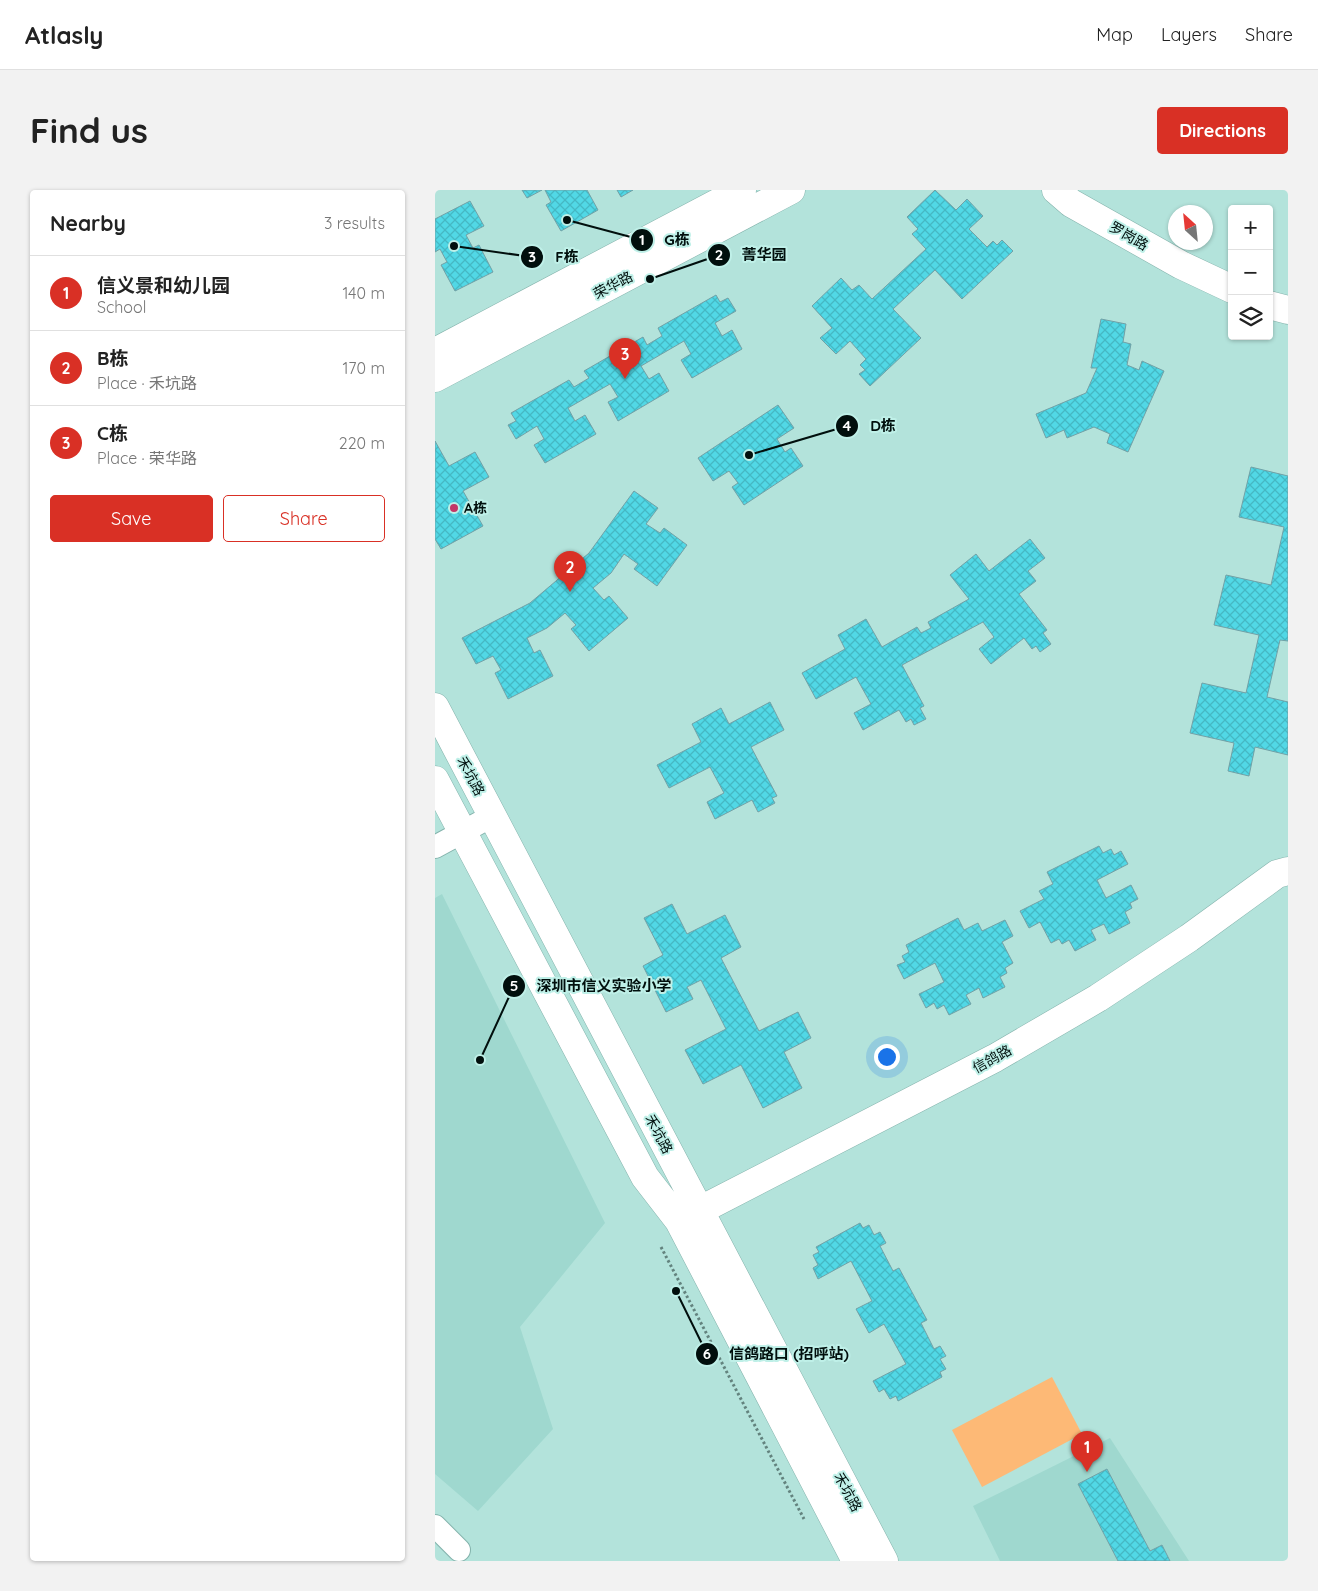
<!DOCTYPE html>
<html lang="en">
<head>
<meta charset="utf-8">
<style>
  :root { --surface:#fff; --page:#f2f2f2; --text:#222; --muted:#767676; --line:#e0e0e0; --accent:#d93025 }
  body { margin:0; font-family:Quicksand,"Noto Sans SC",sans-serif; background:var(--page); color:var(--text) }
  .controls { position:absolute; right:15px; top:15px; display:grid; overflow:hidden; border-radius:5px; box-shadow:0 1px 4px #0004 }
  .controls button { width:45px; height:45px; display:grid; place-items:center; padding:0; border:0; border-bottom:1px solid var(--line); background:var(--surface); color:var(--text); font:25px sans-serif }
  .compass { position:absolute; left:733px; top:15px; width:45px; height:45px; border-radius:50%; background:var(--surface); box-shadow:0 1px 4px #0004; rotate:333deg }
  .you { position:absolute; left:451px; top:866px; width:18px; height:18px; margin:-12px; border:4px solid #fff; border-radius:50%; background:#1a73e8; box-shadow:0 0 0 8px #1a73e833 }
  .badge { display:grid; place-items:center; width:32px; height:32px; border-radius:50%; background:var(--accent); color:#fff; font-size:16px; font-weight:700 }
  .pin { position:absolute; translate:-50% -41px; filter:drop-shadow(0 1px 2px #0008) }
  .pin::after { content:''; position:absolute; top:26px; width:18px; height:15px; background:inherit; clip-path:polygon(0 0,100% 0,50% 100%) }
  .list { margin:0; padding:0; list-style:none }
  h2 { display:flex; justify-content:space-between; align-items:center; height:65px; margin:0; padding:0 20px; font-size:21px }
  h2 small { font-size:16px; font-weight:400; color:var(--muted) }
  .list li { display:grid; grid-template-columns:32px 1fr auto; gap:15px; align-items:center; box-sizing:border-box; height:75px; padding:0 20px; border-top:1px solid var(--line) }
  .list b { display:block; font-size:19px; white-space:nowrap }
  .list p { margin:0; font-size:16px; white-space:nowrap; color:var(--muted) }
  .list em { font-size:16px; font-style:normal; color:var(--muted) }
  .actions { display:flex; gap:10px; padding:15px 20px }
  .actions a { flex:1; padding:11px 0; border:1px solid var(--accent); border-radius:5px; text-align:center; font-size:18px; color:var(--accent) }
  .actions .main { background:var(--accent); color:#fff }
  .icon { flex:none; width:28px; height:28px; fill:none; stroke:currentColor; stroke-width:2; stroke-linecap:round; stroke-linejoin:round }
  .map { position:relative; flex:none; width:853px; height:1371px; overflow:hidden; border-radius:5px }
  header { display:flex; align-items:center; gap:30px; box-sizing:border-box; height:70px; padding:0 25px; background:var(--surface); border-bottom:1px solid var(--line) }
  header strong { font-size:24px }
  nav { display:flex; gap:28px; margin-inline-start:auto; font-size:18px }
  .intro { display:flex; align-items:center; justify-content:space-between; box-sizing:border-box; height:120px; padding:0 30px }
  h1 { margin:0; font-size:35px }
  .button { padding:12px 22px; border-radius:5px; background:var(--accent); color:#fff; font-size:18px; font-weight:700 }
  main { display:flex; gap:30px; padding:0 30px }
  aside { flex:1; background:var(--surface); border-radius:5px; box-shadow:0 1px 4px #0004 }
  .map>svg:first-child { display:block }
  .built { fill:#9fd8cf }
  .garden { fill:#fdb976 }
  .building { fill:url(#building-cross-hatch); stroke:#72a1a6 }
  .lines { fill:none; stroke-linecap:round; stroke-linejoin:round }
  .minor-casing { stroke:#84b3ac; stroke-width:24 }
  .tertiary-casing { stroke:#84b3ac; stroke-width:29 }
  .path { stroke:#63837e; stroke-width:3; stroke-dasharray:2.5 2.5; stroke-linecap:butt }
  .minor { stroke:#fff; stroke-width:22 }
  .tertiary { stroke:#fff; stroke-width:28 }
  .poi-dot { fill:#c43767; stroke:#bff0e8; stroke-width:2 }
  .labels { text-anchor:middle; dominant-baseline:central; stroke-width:4; stroke-linejoin:round; paint-order:stroke }
  .street-label { font-size:14px; fill:#010f0d; stroke:#bff0e8 }
  .poi-label { font-size:14px; font-weight:bold; fill:#010f0d; stroke:#bff0e8; text-anchor:start }
  .leader { fill:none; stroke:#010f0d; stroke-width:2 }
  .callout-dot { fill:#010f0d; stroke:#bff0e8; stroke-width:2 }
  .mark-label { font-size:15px; text-anchor:middle; font-weight:bold; fill:#fff }
  .callout-label { font-size:15px; text-anchor:middle; font-weight:bold; fill:#010f0d; stroke:#bff0e8; stroke-width:4; stroke-linejoin:round; paint-order:stroke }
</style>
</head>
<body>
<header>
<strong>Atlasly</strong>
<nav><a>Map</a><a>Layers</a><a>Share</a></nav>
</header>
<div class="intro"><h1>Find us</h1><a class="button">Directions</a></div>
<main>
<aside>
<h2>Nearby<small>3 results</small></h2>
<ul class="list">
<li><span class="badge">1</span><div><b>信义景和幼儿园</b><p>School</p></div><em>140 m</em></li>
<li><span class="badge">2</span><div><b>B栋</b><p>Place · 禾坑路</p></div><em>170 m</em></li>
<li><span class="badge">3</span><div><b>C栋</b><p>Place · 荣华路</p></div><em>220 m</em></li>
</ul>
<div class="actions"><a class="main">Save</a><a>Share</a></div>
</aside>
<div class="map">
<svg width="853" height="1371" viewBox="0 0 853 1371">
  <defs>
    <pattern id="building-cross-hatch" width="8" height="8" patternUnits="userSpaceOnUse" patternTransform="scale(1.25)"><rect width="8" height="8" fill="#51d8e6"/><path d="M0 0l8 8M0 8l8-8" fill="none" stroke="#45b8c4"/></pattern>
  </defs>
  <rect width="100%" height="100%" fill="#b3e3db"/>
  <!-- built -->
  <path class="built" d="M7 704 170 1033 85 1137 118 1239 43 1321 0 1284V708Z
    M675 1248 754 1371H565L538 1316Z"/>
  <!-- garden -->
  <path class="garden" d="M617 1187 647 1244 547 1297 517 1240Z"/>
  <!-- building -->
  <path class="building" d="M87 0H107L92 8Z
    M110 0H152L163 20 126 41 111 15 116 12Z
    M182 0H198L186 7Z
    M500 0 521 20 532 9 548 26 534 39 552 57 558 51 562 55 567 50 578 61 527 109 500 80 458 119 486 148 435 196 424 184 430 180 425 175 431 169 415 151 401 164 385 148 397 138 377 116 406 88 417 100 424 95 437 109 491 59 477 44 483 39 472 27Z
    M35 11 49 36 31 45 38 58 44 55 58 82 20 101 6 75 12 72 5 59 0 62V29Z
    M281 105 285 112 293 108 301 121 280 133 287 146 297 140 307 159 257 188 246 170 256 164 249 151 206 176 214 189 224 183 234 201 183 231 173 212 183 207 175 194 133 218 140 231 150 225 161 244 110 273 99 255 109 249 102 236 81 249 73 235 81 231 76 223 134 190 139 197 154 188 149 181 208 147 212 155 227 146 223 138Z
    M666 129 691 134 688 152 696 154 692 175 704 180 707 171 729 181 693 262 672 253 675 244 659 237 632 248 629 240 611 248 601 224 651 203 662 178H656Z
    M343 215 359 238 342 249 350 262 356 258 368 276 309 315 297 297 303 293 294 281 278 291 263 268Z
    M0 251 14 276 40 262 54 287 28 301 48 336 6 359 0 349Z
    M816 277 853 286V451L845 450 832 507 853 512V565L820 557 814 586 793 581 799 553 755 543 767 493 811 503 824 445 779 435 791 385 836 395 849 337 804 327Z
    M199 301 223 318 211 334 225 343 229 338 252 355 222 396 199 379 203 374 189 364 176 383 158 398 169 410 174 406 193 428 154 461 136 439 141 435 130 423 112 438 92 448 99 463 105 460 118 486 73 509 60 483 66 480 58 466 41 474 27 448 95 413 154 363Z
    M595 349 610 368 593 381 601 391 584 404 612 440 608 443 616 454 605 462 601 456 597 459 589 448 556 474 544 459 559 447 548 432 467 475 489 516 485 518 491 529 479 535 476 529 471 532 464 520 428 540 419 523 436 514 421 487 381 509 367 483 410 459 403 445 431 429 447 457 482 437 486 443 496 438 493 432 534 409 515 385 541 364 554 381Z
    M335 512 349 540 316 557 342 606 337 608 340 613 323 622 317 610 280 629 272 612 289 603 275 577 234 598 222 575 266 552 257 534 286 518 294 534Z
    M664 656 668 663 676 659 679 665 686 661 693 674 662 690 671 708 696 695 703 709 695 713 697 718 690 722 695 733 674 744 669 734 656 740 661 750 640 761 634 750 627 754 624 749 616 753 605 732 594 738 585 721 609 709 604 701 618 694 612 682Z
    M237 714 252 744 290 725 306 757 286 768 324 841 363 822 376 848 349 862 367 898 328 918 306 875 268 894 250 860 291 839 266 790 252 797 258 809 231 822 208 776 228 765 209 728Z
    M523 728 529 740 543 733 547 741 570 730 578 746 567 752 578 773 570 778 572 783 565 787 570 797 548 808 544 798 531 805 536 814 514 825 509 815 502 819 499 813 491 818 484 804 509 792 500 773 469 789 462 775 470 772 467 766 474 762 471 755Z
    M425 1033 428 1038 434 1035 439 1045 445 1042 451 1053 445 1056 458 1081 464 1078 492 1130 486 1133 499 1159 505 1156 511 1166 505 1169 511 1179 505 1182 507 1187 463 1211 461 1206 455 1209 449 1199 444 1202 438 1191 471 1174 449 1134 434 1143 421 1119 437 1111 416 1071 383 1089 378 1078 383 1075 378 1065 384 1062 381 1057Z
    M672 1279 715 1361 727 1355 735 1371H683L643 1294Z"/>
  <g class="lines">
    <defs>
      <path id="minor" d="M0 657 57 626
        M0 1336 24 1360"/>
      <path id="tertiary" d="M621 0 636 13 746 75 797 99
        M834 115 853 120
        M0 162 307 0
        M0 188 356 0
        M0 517 449 1371
        M0 590 210 987 244 1031 421 1371
        M248 1029 560 868 663 808 754 748 842 684 853 681"/>
    </defs>
    <!-- minor casing -->
    <use href="#minor" class="minor-casing"/>
    <!-- tertiary casing -->
    <use href="#tertiary" class="tertiary-casing"/>
    <!-- path -->
    <path class="path" d="M226 1057 369 1329"/>
    <!-- minor -->
    <use href="#minor" class="minor"/>
    <!-- tertiary -->
    <use href="#tertiary" class="tertiary"/>
  </g>
  <!-- markers -->
  <circle class="poi-dot" cx="19" cy="318" r="5"/>
  <g class="labels">
    <!-- street labels -->
    <g class="street-label">
      <text transform="translate(694 46) rotate(30)">罗岗路</text>
      <text transform="translate(178 95) rotate(-28)">荣华路</text>
      <text transform="translate(36 586) rotate(62)">禾坑路</text>
      <text transform="translate(557 869) rotate(-29)">信鸽路</text>
      <text transform="translate(224 944) rotate(62)">禾坑路</text>
      <text transform="translate(413 1302) rotate(62)">禾坑路</text>
    </g>
    <!-- poi labels -->
    <g class="poi-label">
      <text x="29" y="318">A栋</text>
    </g>
  </g>
  <!-- callouts -->
  <path class="leader" d="M132 30L207 50M215 89L284 65M19 56L97 67M314 265L412 236M45 870L79 796M241 1101L272 1164"/>
  <g class="callout-dot">
    <circle cx="132" cy="30" r="5"/>
    <circle cx="215" cy="89" r="5"/>
    <circle cx="19" cy="56" r="5"/>
    <circle cx="314" cy="265" r="5"/>
    <circle cx="45" cy="870" r="5"/>
    <circle cx="241" cy="1101" r="5"/>
    <circle cx="207" cy="50" r="12"/>
    <circle cx="284" cy="65" r="12"/>
    <circle cx="97" cy="67" r="12"/>
    <circle cx="412" cy="236" r="12"/>
    <circle cx="79" cy="796" r="12"/>
    <circle cx="272" cy="1164" r="12"/>
  </g>
  <g class="mark-label">
    <text x="207" y="55">1</text>
    <text x="284" y="70">2</text>
    <text x="97" y="72">3</text>
    <text x="412" y="241">4</text>
    <text x="79" y="801">5</text>
    <text x="272" y="1169">6</text>
  </g>
  <g class="callout-label">
    <text x="242" y="55">G栋</text>
    <text x="329" y="70">菁华园</text>
    <text x="132" y="72">F栋</text>
    <text x="448" y="241">D栋</text>
    <text x="169" y="801">深圳市信义实验小学</text>
    <text x="354" y="1169">信鸽路口 (招呼站)</text>
  </g>
</svg>
<div class="controls">
<button>+</button>
<button>−</button>
<button><svg class="icon" aria-label="layers" viewBox="0 0 24 24"><path d="M12 4l9 5-9 5-9-5zM3 14l9 5 9-5"/></svg></button>
</div>
<svg class="compass" viewBox="-18 -18 36 36"><path d="M0-13l5 13h-10z" fill="#e53935"/><path d="M0 13l5-13h-10z" fill="#767676"/></svg>
<div class="you"></div>
<div class="pin badge" style="left:652px;top:1282px">1</div>
<div class="pin badge" style="left:135px;top:402px">2</div>
<div class="pin badge" style="left:190px;top:189px">3</div>
</div>
</main>
</body>
</html>
